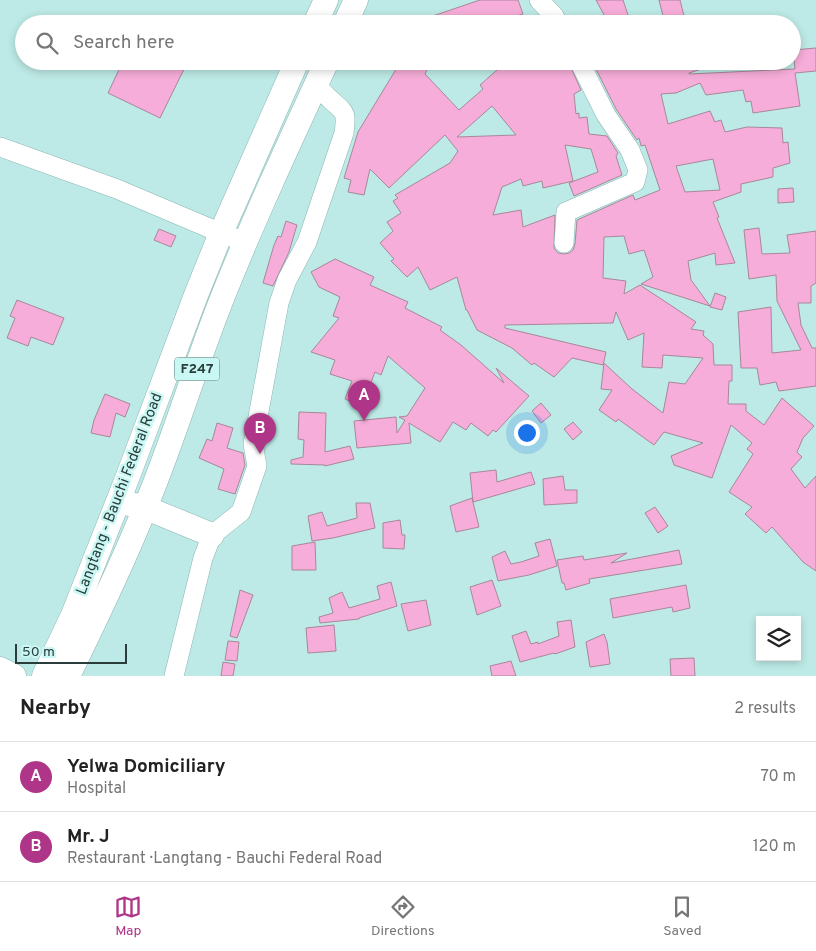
<!DOCTYPE html>
<html lang="en">
<head>
<meta charset="utf-8">
<style>
  :root { --surface:#fff; --page:#f6f6f6; --text:#222; --muted:#767676; --line:#e0e0e0; --accent:#af3588 }
  body { margin:0; font-family:Overpass,sans-serif; background:var(--page); color:var(--text) }
  .controls { position:absolute; right:15px; bottom:15px; display:grid; overflow:hidden; border-radius:0px; box-shadow:0 2px 8px #0003 }
  .controls button { width:45px; height:45px; display:grid; place-items:center; padding:0; border:0; border-bottom:1px solid var(--line); background:var(--surface); color:var(--text); font:25px sans-serif }
  .scale { position:absolute; left:15px; bottom:12px; width:112px; box-sizing:border-box; padding-left:5px; border:2px solid #2b3d3b; border-top:0; font-size:14px; line-height:18px; white-space:nowrap; color:#2b3d3b; -webkit-text-stroke:4px #c9f7f3; paint-order:stroke }
  .you { position:absolute; left:526px; top:432px; width:18px; height:18px; margin:-12px; border:4px solid #fff; border-radius:50%; background:#1a73e8; box-shadow:0 0 0 8px #1a73e833 }
  .badge { display:grid; place-items:center; width:32px; height:32px; border-radius:50%; background:var(--accent); color:#fff; font-size:16px; font-weight:700 }
  .pin { position:absolute; translate:-50% -41px; filter:drop-shadow(0 1px 2px #0008) }
  .pin::after { content:''; position:absolute; top:26px; width:18px; height:15px; background:inherit; clip-path:polygon(0 0,100% 0,50% 100%) }
  .list { margin:0; padding:0; list-style:none }
  h2 { display:flex; justify-content:space-between; align-items:center; height:65px; margin:0; padding:0 20px; font-size:21px }
  h2 small { font-size:16px; font-weight:400; color:var(--muted) }
  .list li { display:grid; grid-template-columns:32px 1fr auto; gap:15px; align-items:center; box-sizing:border-box; height:70px; padding:0 20px; border-top:1px solid var(--line) }
  .list b { display:block; font-size:19px; white-space:nowrap }
  .list p { margin:0; font-size:16px; white-space:nowrap; color:var(--muted) }
  .list em { font-size:16px; font-style:normal; color:var(--muted) }
  .icon { flex:none; width:28px; height:28px; fill:none; stroke:currentColor; stroke-width:2; stroke-linecap:round; stroke-linejoin:round }
  .map { position:relative; flex:none; width:816px; height:676px; overflow:hidden }
  .search { position:absolute; background:var(--surface); box-shadow:0 2px 8px #0003; left:15px; right:15px; top:15px; height:55px; display:flex; align-items:center; gap:12px; box-sizing:border-box; padding:0 18px; border-radius:28px; color:var(--muted); font-size:19px }
  .sheet { height:205px; background:var(--surface) }
  nav { display:flex; justify-content:space-around; align-items:center; box-sizing:border-box; height:70px; border-top:1px solid var(--line); background:var(--surface); font-size:14px; color:var(--muted) }
  nav a { display:grid; justify-items:center; gap:2px }
  nav .on { color:var(--accent) }
  .map>svg:first-child { display:block }
  .building { fill:#f6add9; stroke:#a8879a; fill-rule:evenodd }
  .lines { fill:none; stroke-linecap:round; stroke-linejoin:round }
  .minor-casing { stroke:#8ab6b2; stroke-width:20 }
  .major-casing { stroke:#8ab6b2; stroke-width:25 }
  .minor { stroke:#fff; stroke-width:19 }
  .major { stroke:#fff; stroke-width:24 }
  .labels { text-anchor:middle; dominant-baseline:central; stroke-width:5; stroke-linejoin:round; paint-order:stroke }
  .shield { fill:#c9f7f3; stroke:#5a7572; stroke-width:1 }
  .shield-label { font-size:14px; font-weight:bold; fill:#2b3d3b }
  .street-label { font-size:15px; fill:#2b3d3b; stroke:#c9f7f3 }
</style>
</head>
<body>
<div class="map">
<svg width="816" height="676" viewBox="0 0 816 676">
  <rect width="100%" height="100%" fill="#bdeae6"/>
  <!-- building -->
  <path class="building" d="M480 0H518L523 14 493 24H415V22Z
    M596 0H623L631 24H609Z
    M659 0H680L686 24H665Z
    M816 48V71L795 73 800 106 753 113 751 101 746 102 743 90 706 95 700 83 676 93 661 94 668 124 710 111 715 122 721 120 725 132 747 127 782 128 783 143 788 142 790 163 773 168V177L741 184V192L713 202 719 217 717 218 735 263 716 265 715 253 688 261 691 280 710 306 641 284 653 277 644 250 629 254 624 236 604 237 603 278 626 281 624 294 640 285 696 322 691 329 704 331 703 335 713 344 714 365H732V381H729L728 404H746V411L764 425 782 398 814 426 803 438 797 452 802 457 791 469 805 488 816 476V571L803 562 772 527 766 533 745 514 752 507 729 492 753 454 747 449 752 443 731 425 712 478 674 465 671 456 703 443 664 432 654 445 618 419 616 422 599 410 612 390 601 389 604 363 632 389 663 413 669 382 685 384 703 358 663 355 662 368 642 367 644 333 628 340 616 312 613 323 505 325V328L606 352 603 365 572 358 554 377 534 363 532 365 512 348 477 330 467 310H466L457 277 430 290 418 267 407 277 391 261 394 259 380 243 393 231 387 222 401 213 393 201 398 198 395 195 450 163 458 151 445 135 389 188 370 169 364 195 348 192 351 180 344 178 358 132 401 61H431L425 74 459 110 483 89 480 85 497 70 493 61H568L581 90 574 94 576 114 579 113V118L587 117 589 134 607 136 618 153 616 156 622 175 574 196 569 183 598 172 591 149 565 145 573 181 543 188 542 181 523 186 521 179 502 187 493 215 521 210 523 227 555 215 554 248 558 253 564 254 569 253 573 250 575 244 577 220 633 195 635 200 660 190 645 145 641 146 639 138 637 140 616 109 592 61H716L717 64 689 73V74L795 69 793 50ZM492 106 516 135 457 137ZM713 159 720 190 685 192 676 166Z
    M123 61H188L160 118 108 93Z
    M793 188 794 202 778 203V189Z
    M286 221 297 225 289 252 273 286 263 283 274 245 278 236 281 237Z
    M759 228 762 254 790 253 787 235 816 231V283L811 286V303H798L801 325 812 348H816V386L779 391 776 382 760 385 757 368H741L738 312 771 307 772 353 801 350 777 301 776 275 749 279 744 230Z
    M159 229 176 236 171 247 154 240Z
    M335 259 374 277 370 285 408 302 405 308 442 327 440 330 461 345 504 383 496 368 529 396 496 432 493 430 488 436 471 423 466 430 453 422 440 442 409 423 411 443 357 448 354 421 396 417 397 433 405 420 399 417 407 416 425 388 388 356 381 375 375 372 362 406 345 399 352 381 330 374 335 360 311 352 339 318 333 316 340 297 319 287 311 272Z
    M715 293 726 297 722 310 710 307Z
    M17 300 64 318 53 345 31 337 28 346 7 338 15 318 10 316Z
    M105 394 130 404 125 417 116 413 110 437 91 433 94 420Z
    M541 403 551 415 541 423 532 411Z
    M299 412 326 413 325 452 350 446 354 459 325 466V465L291 464V460L303 457 304 440 298 439Z
    M573 422 582 432 573 440 564 429Z
    M217 423 233 428 227 448 243 453 245 465 235 494 218 489 224 469 199 458 207 439 212 441Z
    M496 470 497 482 531 472 535 484 473 502 470 473Z
    M563 476 565 490H577V503L544 505 543 479Z
    M472 498 479 527 456 532 450 506Z
    M356 503H370L375 528 333 538 312 541 308 516 322 512 327 526 357 518Z
    M655 507 668 526 658 533 645 513Z
    M400 520 402 535H405L404 549 383 548V523Z
    M550 539 557 566 529 575 498 581 492 557 505 551 511 564 521 562 539 556 535 543Z
    M315 542 316 570H292V546Z
    M679 550 682 564 589 579 590 583 566 590 564 583H562L557 560 583 556 584 560 627 553 611 563Z
    M492 580 501 606 477 615 470 587Z
    M391 582 397 606 359 618V619L320 623 319 617 333 613 329 598 342 592 349 608 380 599 377 586Z
    M686 585 690 608 673 612 672 607 613 618 610 599Z
    M240 590 253 595 237 638 230 636Z
    M426 600 431 625 408 631 401 604Z
    M571 620 575 647 555 654 554 653 520 662 512 636 526 631 531 644 538 642V644L559 636 557 622Z
    M334 625 336 651 308 653 306 628Z
    M604 634 607 642 610 664 590 667 586 642Z
    M228 641 239 642 237 661 225 660Z
    M694 658 695 676H671L670 659Z
    M511 661 516 676H492L490 666Z
    M223 662 235 664 233 676H221Z"/>
  <g class="lines">
    <defs>
      <path id="minor" d="M539 0 554 16 558 24
        M0 147 117 189 221 233 245 242
        M564 243 566 212 635 182 638 170 630 150 606 115 579 61
        M174 676 203 558 212 535 241 512 257 466 253 444 279 303 287 280 307 242 344 133C347 111 345 113 330 99 325 95 321 90 316 85"/>
      <path id="major" d="M315 24 326 0
        M345 24 356 0
        M130 504 146 508 212 535
        M0 669 14 676
        M44 676 73 615 128 476 196 295 221 233 297 61
        M68 676C95 621 122 565 145 508 174 439 195 366 223 296 255 216 291 139 327 61"/>
    </defs>
    <!-- minor casing -->
    <use href="#minor" class="minor-casing"/>
    <!-- major casing -->
    <use href="#major" class="major-casing"/>
    <!-- minor -->
    <use href="#minor" class="minor"/>
    <!-- major -->
    <use href="#major" class="major"/>
  </g>
  <g class="labels">
    <!-- shield labels -->
    <rect class="shield" x="174.5" y="357.5" width="45" height="23" rx="4"/>
    <g class="shield-label">
      <text x="197" y="369">F247</text>
    </g>
    <!-- street labels -->
    <g class="street-label">
      <text transform="translate(120 494) rotate(-69)">Langtang - Bauchi Federal Road</text>
    </g>
  </g>
</svg>
<div class="controls">
<button><svg class="icon" aria-label="layers" viewBox="0 0 24 24"><path d="M12 4l9 5-9 5-9-5zM3 14l9 5 9-5"/></svg></button>
</div>
<div class="scale">50 m</div>
<div class="you"></div>
<div class="pin badge" style="left:364px;top:421px">A</div>
<div class="pin badge" style="left:260px;top:454px">B</div>
<div class="search"><svg class="icon" aria-label="search" viewBox="0 0 24 24"><circle cx="10" cy="10" r="6"/><path d="M15 15l6 6"/></svg>Search here</div>
</div>
<section class="sheet">
<h2>Nearby<small>2 results</small></h2>
<ul class="list">
<li><span class="badge">A</span><div><b>Yelwa Domiciliary</b><p>Hospital</p></div><em>70 m</em></li>
<li><span class="badge">B</span><div><b>Mr. J</b><p>Restaurant · Langtang - Bauchi Federal Road</p></div><em>120 m</em></li>
</ul>
</section>
<nav>
<a class="on"><svg class="icon" aria-label="map" viewBox="0 0 24 24"><path d="M3 6l6-2 6 2 6-2v14l-6 2-6-2-6 2zM9 4v14M15 6v14"/></svg>Map</a>
<a><svg class="icon" aria-label="directions" viewBox="0 0 24 24"><path d="M12 3l9 9-9 9-9-9zM9 14v-3h6M13 9l2 2-2 2"/></svg>Directions</a>
<a><svg class="icon" aria-label="saved" viewBox="0 0 24 24"><path d="M7 4h10v16l-5-4-5 4z"/></svg>Saved</a>
</nav>
</body>
</html>
